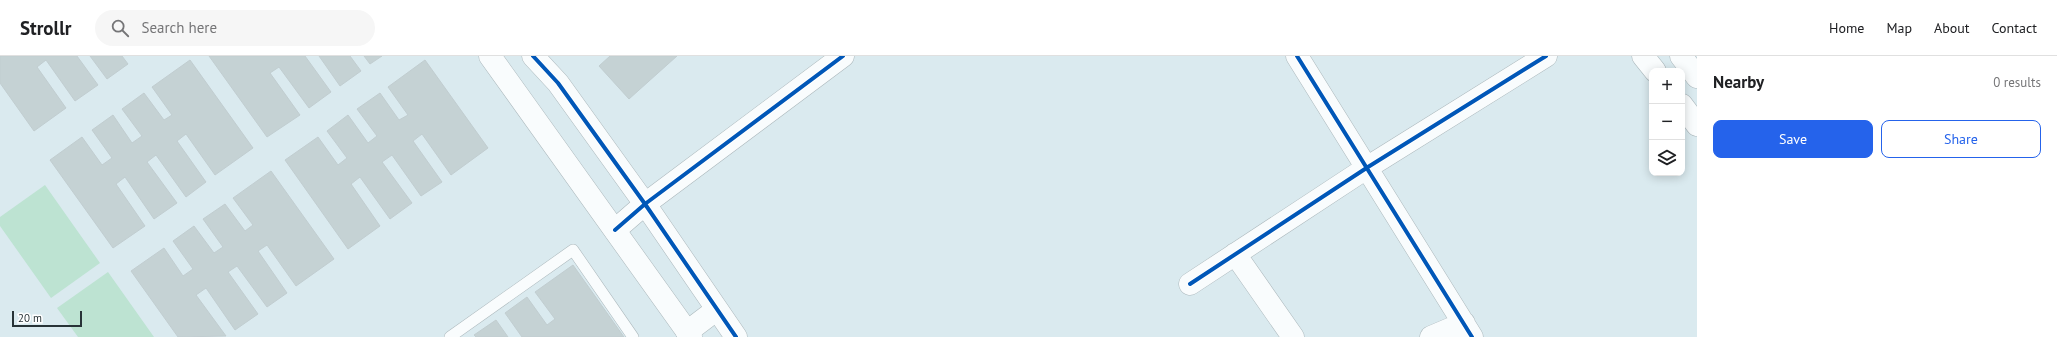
<!DOCTYPE html>
<html lang="en">
<head>
<meta charset="utf-8">
<style>
  :root { --surface:#fff; --page:#f6f6f6; --text:#202124; --muted:#757577; --line:#e0e0e0; --accent:#2563eb }
  body { margin:0; font-family:"PT Sans",sans-serif; background:var(--page); color:var(--text) }
  .controls { position:absolute; right:12px; top:12px; display:grid; overflow:hidden; border-radius:8px; box-shadow:0 2px 10px #0003 }
  .controls button { width:36px; height:36px; display:grid; place-items:center; padding:0; border:0; border-bottom:1px solid var(--line); background:var(--surface); color:var(--text); font:20px sans-serif }
  .scale { position:absolute; left:12px; bottom:10px; width:70px; box-sizing:border-box; padding-left:4px; border:2px solid #283337; border-top:0; font-size:11px; line-height:14px; white-space:nowrap; color:#283337; -webkit-text-stroke:3px #fff; paint-order:stroke }
  .list { margin:0; padding:0; list-style:none }
  h2 { display:flex; justify-content:space-between; align-items:center; height:52px; margin:0; padding:0 16px; font-size:17px }
  h2 small { font-size:13px; font-weight:400; color:var(--muted) }
  .actions { display:flex; gap:8px; padding:12px 16px }
  .actions a { flex:1; padding:9px 0; border:1px solid var(--accent); border-radius:8px; text-align:center; font-size:14px; color:var(--accent) }
  .actions .main { background:var(--accent); color:#fff }
  .icon { flex:none; width:22px; height:22px; fill:none; stroke:currentColor; stroke-width:2; stroke-linecap:round; stroke-linejoin:round }
  .map { position:relative; flex:none; width:1697px; height:281px; overflow:hidden }
  header { display:flex; align-items:center; gap:24px; box-sizing:border-box; height:56px; padding:0 20px; background:var(--surface); border-bottom:1px solid var(--line) }
  header strong { font-size:19px }
  nav { display:flex; gap:22px; margin-inline-start:auto; font-size:14px }
  .search { width:280px; height:36px; background:var(--page); display:flex; align-items:center; gap:10px; box-sizing:border-box; padding:0 14px; border-radius:22px; color:var(--muted); font-size:15px }
  main { display:flex }
  aside { flex:1; background:var(--surface) }
  .map>svg:first-child { display:block }
  .green { fill:#bde3d2 }
  .building { fill:#c5d2d4; stroke:#c1cdd0 }
  .lines { fill:none; stroke-linecap:round; stroke-linejoin:round }
  .service-casing { stroke:#acb8bc; stroke-width:12 }
  .minor-casing { stroke:#acb8bc; stroke-width:23 }
  .tertiary-casing { stroke:#acb8bc; stroke-width:23 }
  .service { stroke:#f9fcfd; stroke-width:11 }
  .minor { stroke:#f9fcfd; stroke-width:22 }
  .tertiary { stroke:#f9fcfd; stroke-width:22 }
  .cycleway-casing { stroke:#fff; stroke-width:6 }
  .cycleway { stroke:#0057b8; stroke-width:4 }
</style>
</head>
<body>
<header>
<strong>Strollr</strong>
<div class="search"><svg class="icon" aria-label="search" viewBox="0 0 24 24"><circle cx="10" cy="10" r="6"/><path d="M15 15l6 6"/></svg>Search here</div>
<nav><a>Home</a><a>Map</a><a>About</a><a>Contact</a></nav>
</header>
<main>
<div class="map">
<svg width="1697" height="281" viewBox="0 0 1697 281">
  <rect width="100%" height="100%" fill="#daeaef"/>
  <!-- green -->
  <path class="green" d="M45 129 100 207 51 242 0 170V161Z
    M108 216 154 281H78L57 252Z"/>
  <!-- building -->
  <path class="building" d="M0 0H77L98 29 75 45 46 4 37 11 66 52 34 75 0 27Z
    M90 0H122L128 8 107 23Z
    M209 0H305L331 36 309 52 279 11 270 17 300 59 267 81Z
    M319 0H350L361 15 340 30Z
    M364 0H382L370 8Z
    M610 0H677L629 43 599 10Z
    M190 4 253 92 215 119 186 78 177 85 206 126 186 141 156 99 147 106 177 147 154 163 125 121 116 128 145 170 113 192 50 104 82 81 102 109 112 102 92 74 113 59 132 87 142 80 122 53 144 37 164 64 172 59 152 31Z
    M425 4 488 92 451 119 422 78 413 85 442 126 421 140 392 99 382 106 412 147 390 163 360 121 351 128 380 170 348 193 285 104 318 81 338 109 347 102 327 75 348 59 368 87 377 80 357 53 380 37 399 64 408 59 388 31Z
    M271 115 334 203 296 230 267 189 258 195 287 237 267 251 237 210 228 216 258 258 235 274 206 232 196 239 226 280 178 281 131 215 164 192 183 220 193 213 173 185 194 170 214 197 223 191 203 163 225 148 245 175 253 169 233 142Z
    M573 209 624 281H522L505 257 527 241 547 269 555 263 535 236Z
    M496 264 508 281H476L474 279Z"/>
  <g class="lines">
    <defs>
      <path id="service" d="M450 281 573 194 633 281"/>
      <path id="minor" d="M1297 0 1472 281
        M615 174 645 148 843 0
        M1235 198 1293 281
        M1190 228 1368 111 1546 0
        M687 276 716 254
        M1431 281 1464 267"/>
      <path id="tertiary" d="M490 0 691 281
        M533 0 558 27 645 148 736 281
        M1643 0 1655 15
        M1681 0 1697 21
        M1682 49 1697 69"/>
    </defs>
    <!-- service casing -->
    <use href="#service" class="service-casing"/>
    <!-- minor casing -->
    <use href="#minor" class="minor-casing"/>
    <!-- tertiary casing -->
    <use href="#tertiary" class="tertiary-casing"/>
    <!-- service -->
    <use href="#service" class="service"/>
    <!-- minor -->
    <use href="#minor" class="minor"/>
    <!-- tertiary -->
    <use href="#tertiary" class="tertiary"/>
    <defs>
      <path id="cycleway" d="M533 0 558 27 645 148 736 281
        M1297 0 1472 281
        M615 174 645 148 843 0
        M1190 228 1368 111 1546 0"/>
    </defs>
    <!-- cycleway casing -->
    <use href="#cycleway" class="cycleway-casing"/>
    <!-- cycleway -->
    <use href="#cycleway" class="cycleway"/>
  </g>
</svg>
<div class="controls">
<button>+</button>
<button>−</button>
<button><svg class="icon" aria-label="layers" viewBox="0 0 24 24"><path d="M12 4l9 5-9 5-9-5zM3 14l9 5 9-5"/></svg></button>
</div>
<div class="scale">20 m</div>
</div>
<aside>
<h2>Nearby<small>0 results</small></h2>
<ul class="list">
</ul>
<div class="actions"><a class="main">Save</a><a>Share</a></div>
</aside>
</main>
</body>
</html>
